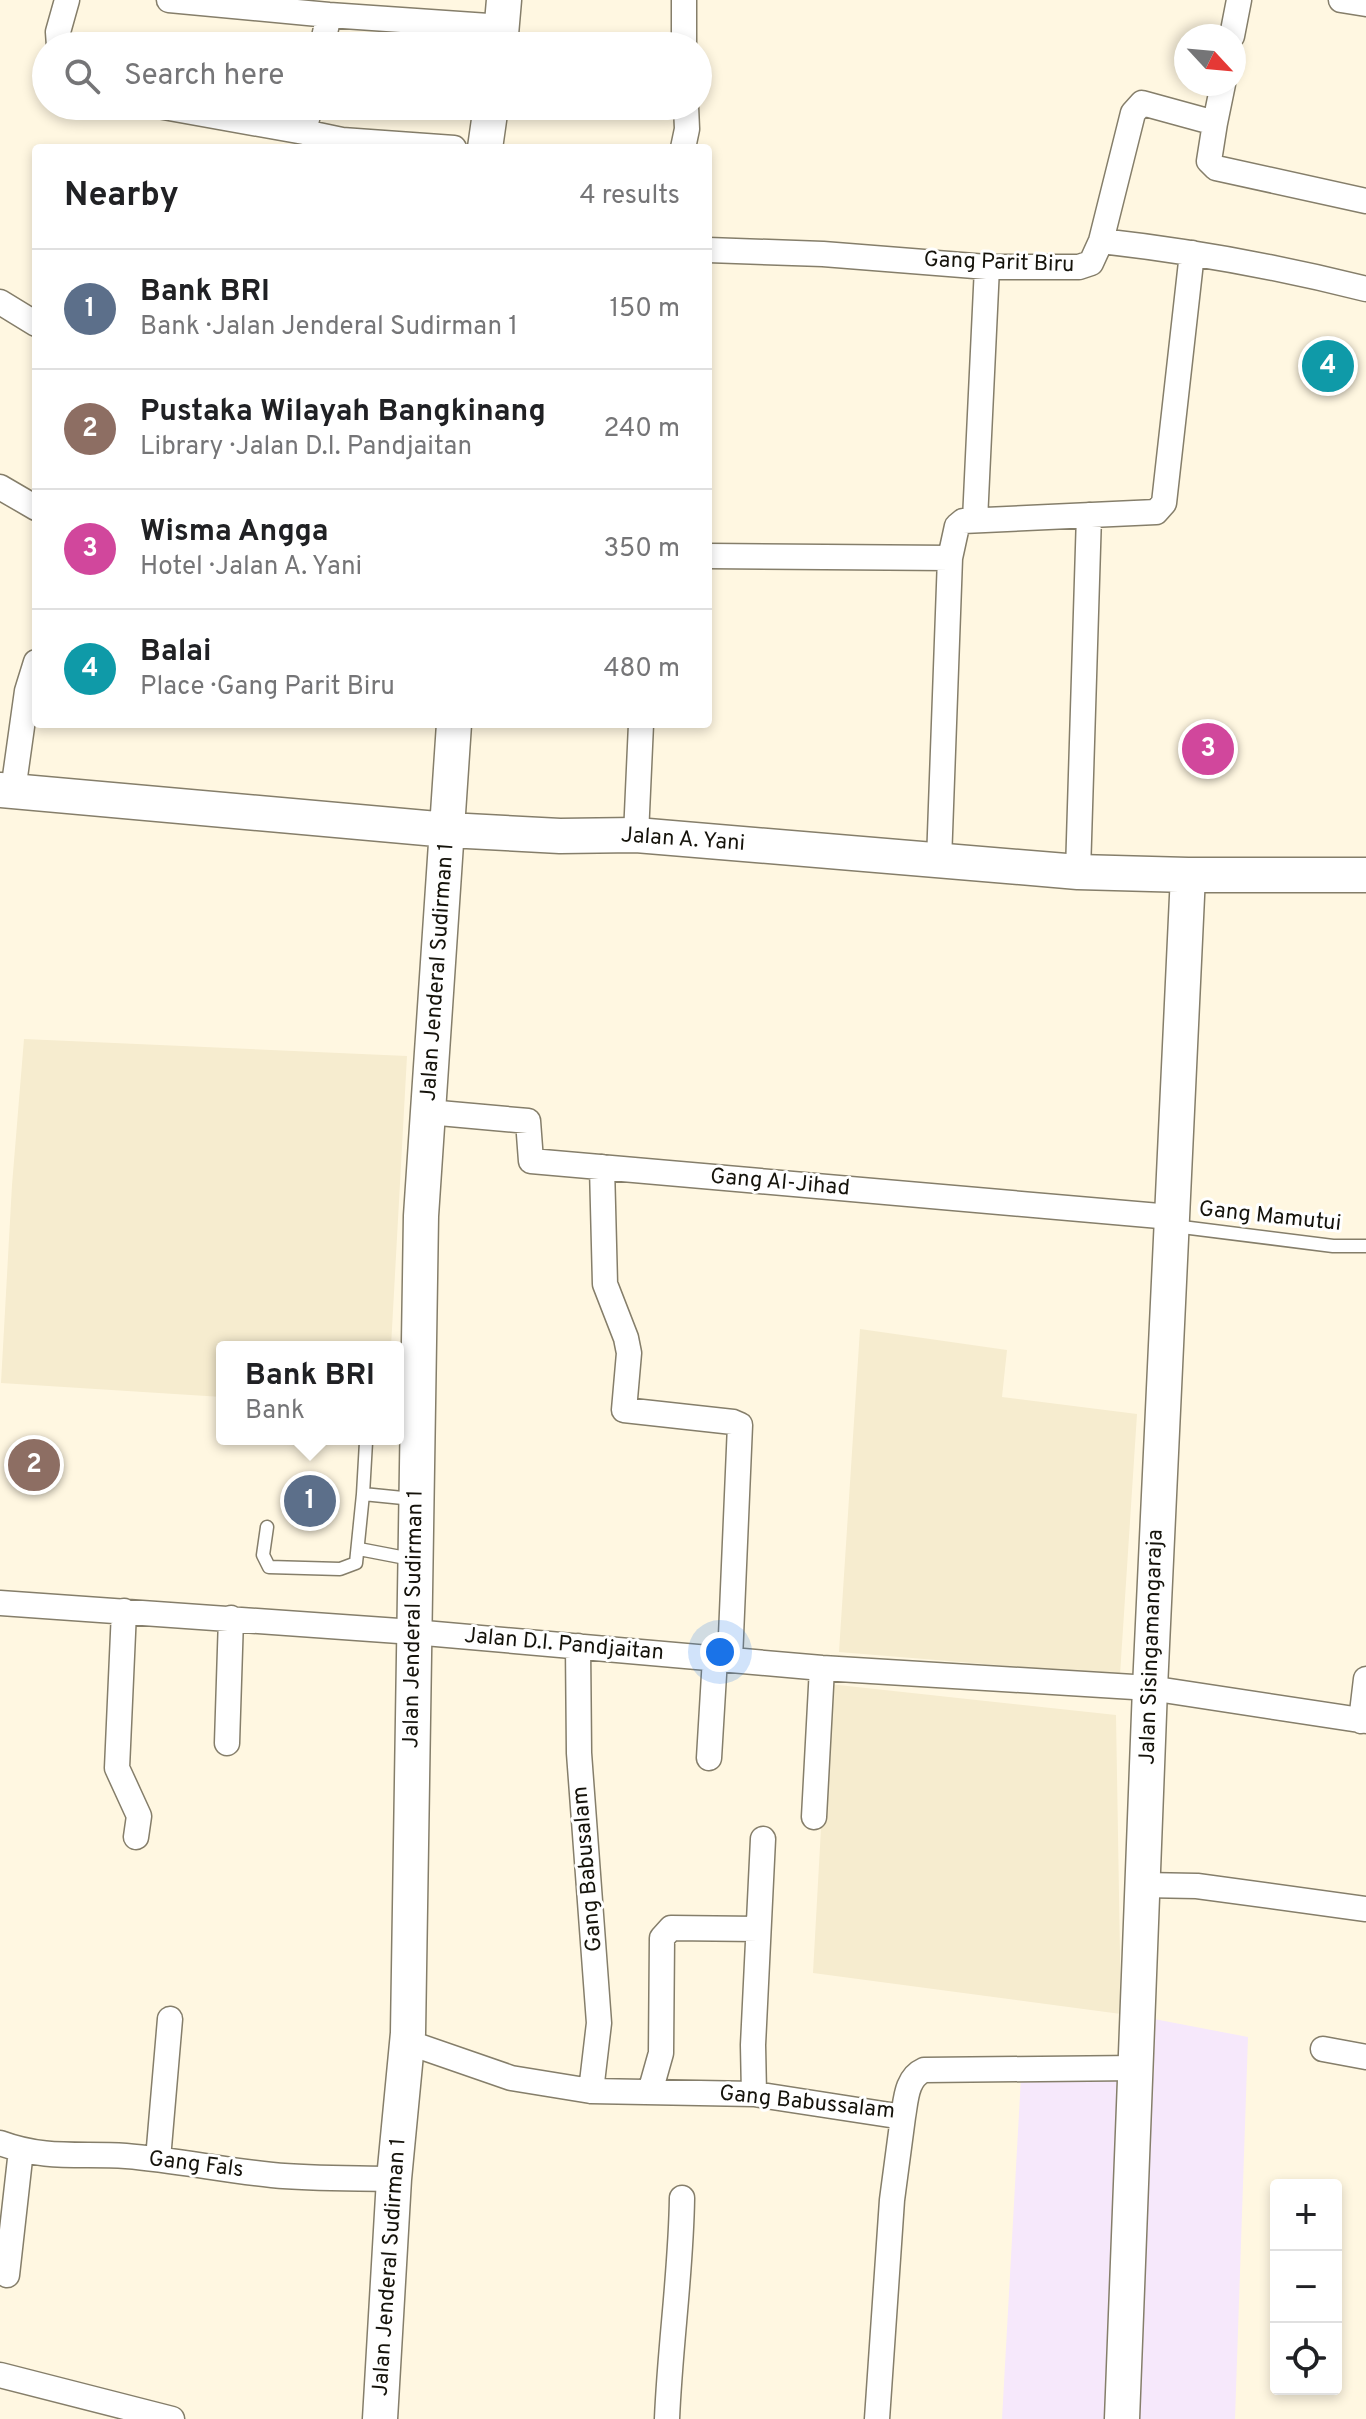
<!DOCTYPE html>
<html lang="en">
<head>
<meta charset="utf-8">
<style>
  :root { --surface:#fff; --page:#f2f2f2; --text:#202124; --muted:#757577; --line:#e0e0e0; --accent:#01744e }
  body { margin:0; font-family:Overpass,sans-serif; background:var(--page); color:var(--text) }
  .controls { position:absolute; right:24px; bottom:24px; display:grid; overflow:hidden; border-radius:8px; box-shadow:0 4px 12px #0003 }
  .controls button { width:72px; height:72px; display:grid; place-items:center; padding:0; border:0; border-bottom:2px solid var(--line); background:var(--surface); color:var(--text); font:40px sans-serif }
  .compass { position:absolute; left:1174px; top:24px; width:72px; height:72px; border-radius:50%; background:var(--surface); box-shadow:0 4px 12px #0003; rotate:116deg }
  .you { position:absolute; left:720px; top:1652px; width:28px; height:28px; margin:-20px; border:6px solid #fff; border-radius:50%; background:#1a73e8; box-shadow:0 0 0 12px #1a73e833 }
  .badge { display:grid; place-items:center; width:52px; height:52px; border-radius:50%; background:var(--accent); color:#fff; font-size:26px; font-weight:700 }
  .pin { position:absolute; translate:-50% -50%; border:4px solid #fff; box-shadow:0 2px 8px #0006 }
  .popup { position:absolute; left:216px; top:1341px; width:188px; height:104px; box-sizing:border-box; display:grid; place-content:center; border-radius:8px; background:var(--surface); filter:drop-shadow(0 2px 6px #0005); font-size:26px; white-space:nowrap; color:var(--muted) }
  .popup b { font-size:30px; color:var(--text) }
  .popup::after { content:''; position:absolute; left:50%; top:100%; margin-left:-16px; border:16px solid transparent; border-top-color:var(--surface) }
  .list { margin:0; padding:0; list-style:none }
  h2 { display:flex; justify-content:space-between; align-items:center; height:104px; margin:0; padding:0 32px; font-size:34px }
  h2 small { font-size:26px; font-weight:400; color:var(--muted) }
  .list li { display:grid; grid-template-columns:52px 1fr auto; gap:24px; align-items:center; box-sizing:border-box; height:120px; padding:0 32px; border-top:2px solid var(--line) }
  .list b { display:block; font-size:30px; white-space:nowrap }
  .list p { margin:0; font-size:26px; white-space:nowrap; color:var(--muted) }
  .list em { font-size:26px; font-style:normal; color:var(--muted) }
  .icon { flex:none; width:44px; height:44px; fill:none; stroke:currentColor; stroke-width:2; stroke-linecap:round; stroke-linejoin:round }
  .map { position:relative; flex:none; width:1366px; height:2419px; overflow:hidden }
  .search { position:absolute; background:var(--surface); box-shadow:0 4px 12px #0003; left:32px; top:32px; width:680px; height:88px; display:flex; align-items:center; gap:20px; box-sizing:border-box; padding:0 28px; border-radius:44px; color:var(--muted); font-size:30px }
  .panel { position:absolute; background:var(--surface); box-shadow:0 4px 12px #0003; left:32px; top:144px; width:680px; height:584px; border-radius:8px }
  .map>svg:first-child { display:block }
  .commercial { fill:#f6e8fb }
  .built { fill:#f6eccf }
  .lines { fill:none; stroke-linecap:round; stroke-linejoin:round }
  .lane-casing { stroke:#857e6a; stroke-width:15 }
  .street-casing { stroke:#857e6a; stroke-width:27 }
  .secondary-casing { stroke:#857e6a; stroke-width:37 }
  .lane { stroke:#fff; stroke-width:12 }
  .street { stroke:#fff; stroke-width:24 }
  .secondary { stroke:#fff; stroke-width:34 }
  .labels { text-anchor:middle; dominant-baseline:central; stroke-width:6; stroke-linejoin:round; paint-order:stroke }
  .street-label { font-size:22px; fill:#15130b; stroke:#fff }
</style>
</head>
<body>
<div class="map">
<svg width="1366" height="2419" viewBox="0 0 1366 2419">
  <rect width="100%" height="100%" fill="#fff7e1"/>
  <!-- commercial -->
  <path class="commercial" d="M1154 2019 1248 2037 1235 2419H1002L1021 2077H1120L1154 2073Z"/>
  <!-- built -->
  <path class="built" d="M24 1039 407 1056 391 1347H222V1397L1 1383 12 1185Z
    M860 1329 1007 1350 1002 1397 1137 1414 1120 1675 839 1652Z
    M829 1684 1116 1715 1121 2014 813 1973Z"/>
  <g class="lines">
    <defs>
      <path id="lane" d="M1174 1226 1333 1246H1366
        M363 1494 366 1442
        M267 1527 263 1555 269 1567 340 1569 356 1563 363 1494 413 1499
        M359 1549 411 1559"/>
      <path id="street" d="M169 0 329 15 503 27
        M684 0V46
        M1341 0 1366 4
        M1232 36 1239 0
        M59 46 58 32 67 0
        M322 46 329 15
        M158 106 304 132
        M310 106 304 132 342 140 454 148
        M1215 123 1209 161 1216 168 1366 201
        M683 148 687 129 686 106
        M1101 241 1133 113 1142 103 1215 123 1223 84
        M708 250 823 254 987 267H1079L1091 263 1101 241C1190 251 1279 267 1366 289
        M0 302 36 324
        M0 487 36 508
        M975 520 987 267
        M708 556 950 558
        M13 791 27 691 36 662
        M636 835 641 724
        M939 861 950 558 957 526 963 521 1156 512 1164 503 1192 253
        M1078 872 1089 515
        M428 1112 528 1121 531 1161 1171 1217
        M602 1167 605 1284 626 1338 629 1353 624 1410 733 1422 740 1425 730 1659
        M0 1603 413 1632 822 1668 1150 1688 1366 1721
        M124 1611 117 1768 139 1816 136 1837
        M578 1646 579 1753 599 2023 591 2091
        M1361 1721 1366 1679
        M227 1743 231 1618
        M709 1758 715 1658
        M814 1817 822 1668
        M1143 1885 1197 1886 1366 1909
        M407 2042 511 2078 591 2091 754 2094 903 2117C906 2100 906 2078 924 2070L1137 2068
        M1323 2049 1366 2057
        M650 2092 661 2053 662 1938 671 1928 758 1929
        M754 2094 753 2045 763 1839
        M0 2143C46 2160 80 2153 126 2156 175 2160 223 2170 272 2175 312 2179 353 2178 394 2179
        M158 2159 170 2019
        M7 2275 21 2150
        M0 2375 172 2419
        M667 2419C670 2345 681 2272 682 2198
        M877 2419 892 2200 903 2117"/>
      <path id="secondary" d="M500 46 504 0
        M485 148 491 106
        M0 790 448 830 560 836 636 835 1078 872 1188 875H1366
        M380 2419 394 2179 408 2033 421 1216 454 724
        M1122 2419 1150 1688 1188 875"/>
    </defs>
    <!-- lane casing -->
    <use href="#lane" class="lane-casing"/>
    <!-- street casing -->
    <use href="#street" class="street-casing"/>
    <!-- secondary casing -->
    <use href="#secondary" class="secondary-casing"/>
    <!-- lane -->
    <use href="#lane" class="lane"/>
    <!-- street -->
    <use href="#street" class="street"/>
    <!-- secondary -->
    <use href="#secondary" class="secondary"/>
  </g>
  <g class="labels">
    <!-- street labels -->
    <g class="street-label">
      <text transform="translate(999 263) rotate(2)">Gang Parit Biru</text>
      <text transform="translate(683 840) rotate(4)">Jalan A. Yani</text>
      <text transform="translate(438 972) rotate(-86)">Jalan Jenderal Sudirman 1</text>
      <text transform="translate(780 1183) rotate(5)">Gang Al-Jihad</text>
      <text transform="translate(1270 1217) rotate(6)">Gang Mamutui</text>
      <text transform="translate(414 1619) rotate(-89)">Jalan Jenderal Sudirman 1</text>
      <text transform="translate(564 1645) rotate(5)">Jalan D.I. Pandjaitan</text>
      <text transform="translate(1152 1647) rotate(-88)">Jalan Sisingamangaraja</text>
      <text transform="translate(588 1869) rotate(-95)">Gang Babusalam</text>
      <text transform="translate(807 2103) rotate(6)">Gang Babussalam</text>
      <text transform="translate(196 2165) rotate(7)">Gang Fals</text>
      <text transform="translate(390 2267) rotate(-86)">Jalan Jenderal Sudirman 1</text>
    </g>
  </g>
</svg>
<div class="controls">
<button>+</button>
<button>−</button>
<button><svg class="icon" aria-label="locate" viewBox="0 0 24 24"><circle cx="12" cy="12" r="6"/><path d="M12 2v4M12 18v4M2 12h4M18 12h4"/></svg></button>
</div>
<svg class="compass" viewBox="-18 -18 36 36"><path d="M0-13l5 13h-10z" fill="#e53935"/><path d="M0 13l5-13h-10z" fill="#757577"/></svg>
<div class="you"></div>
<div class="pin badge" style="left:310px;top:1501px;background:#5c6f8a">1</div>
<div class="popup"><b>Bank BRI</b>Bank</div>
<div class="pin badge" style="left:34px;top:1465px;background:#8d6e63">2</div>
<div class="pin badge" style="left:1208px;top:749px;background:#d1479c">3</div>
<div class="pin badge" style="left:1328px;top:366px;background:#0f9aa8">4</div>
<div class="search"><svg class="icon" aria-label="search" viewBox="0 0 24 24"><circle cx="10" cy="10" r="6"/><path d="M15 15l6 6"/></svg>Search here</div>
<section class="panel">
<h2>Nearby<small>4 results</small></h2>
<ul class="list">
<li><span class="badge" style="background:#5c6f8a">1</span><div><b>Bank BRI</b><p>Bank · Jalan Jenderal Sudirman 1</p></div><em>150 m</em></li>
<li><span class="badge" style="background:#8d6e63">2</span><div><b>Pustaka Wilayah Bangkinang</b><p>Library · Jalan D.I. Pandjaitan</p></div><em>240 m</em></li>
<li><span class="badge" style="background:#d1479c">3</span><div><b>Wisma Angga</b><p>Hotel · Jalan A. Yani</p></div><em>350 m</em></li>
<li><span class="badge" style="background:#0f9aa8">4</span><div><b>Balai</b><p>Place · Gang Parit Biru</p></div><em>480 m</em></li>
</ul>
</section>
</div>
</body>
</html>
